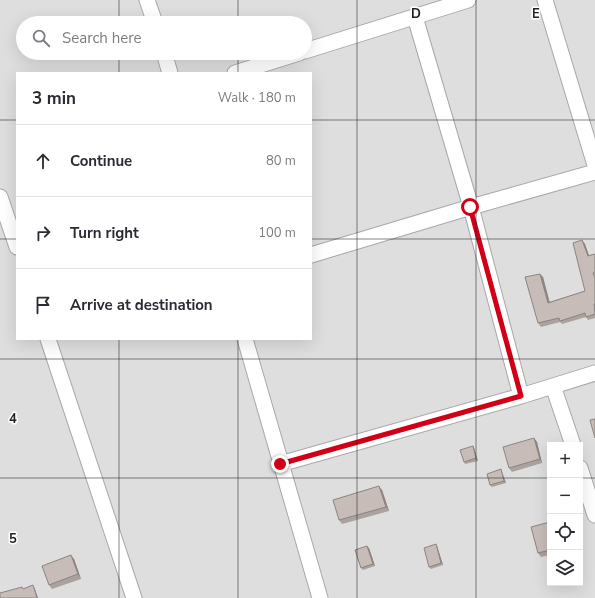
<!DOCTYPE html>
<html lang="en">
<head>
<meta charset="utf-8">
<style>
  :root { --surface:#fff; --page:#f2f2f3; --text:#2b2b33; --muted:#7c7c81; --line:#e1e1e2 }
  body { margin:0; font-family:"Nunito Sans",sans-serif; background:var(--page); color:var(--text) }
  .controls { position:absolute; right:12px; bottom:12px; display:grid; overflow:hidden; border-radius:0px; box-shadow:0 4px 16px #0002 }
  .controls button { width:36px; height:36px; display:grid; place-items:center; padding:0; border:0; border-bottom:1px solid var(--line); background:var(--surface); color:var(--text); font:20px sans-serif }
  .stop { position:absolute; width:12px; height:12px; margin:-9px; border:3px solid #d20016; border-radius:50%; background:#fff }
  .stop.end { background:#d20016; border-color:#fff; box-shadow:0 1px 4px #0008 }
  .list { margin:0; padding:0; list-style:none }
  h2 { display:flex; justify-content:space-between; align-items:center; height:52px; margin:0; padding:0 16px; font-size:17px }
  h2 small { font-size:13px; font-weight:400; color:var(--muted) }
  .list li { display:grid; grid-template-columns:26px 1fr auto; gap:12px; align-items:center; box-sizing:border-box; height:72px; padding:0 16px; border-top:1px solid var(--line) }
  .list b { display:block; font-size:15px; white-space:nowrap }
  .list em { font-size:13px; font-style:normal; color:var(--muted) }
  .icon { flex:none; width:22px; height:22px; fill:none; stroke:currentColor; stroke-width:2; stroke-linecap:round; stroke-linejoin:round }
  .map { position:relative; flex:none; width:595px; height:598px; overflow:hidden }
  .search { position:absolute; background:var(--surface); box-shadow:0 4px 16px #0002; left:16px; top:16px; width:296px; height:44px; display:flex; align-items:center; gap:10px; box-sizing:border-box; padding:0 14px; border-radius:22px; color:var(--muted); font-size:15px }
  .panel { position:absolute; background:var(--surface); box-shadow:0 4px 16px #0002; left:16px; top:72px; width:296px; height:268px; border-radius:0px }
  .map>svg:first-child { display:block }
  .residential { fill:#dfdede; fill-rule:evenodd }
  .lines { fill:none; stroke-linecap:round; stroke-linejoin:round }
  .street-casing { stroke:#a8a8a8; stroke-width:17 }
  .street { stroke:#fff; stroke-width:15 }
  .wall { fill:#aba29d }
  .shaded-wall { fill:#8b8480 }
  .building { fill:#c7bcb7; stroke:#8b8480 }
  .route { stroke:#d20016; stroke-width:5 }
  .grid { fill:none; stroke:#212121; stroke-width:1; stroke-opacity:0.55 }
  .grid-label { font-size:13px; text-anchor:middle; font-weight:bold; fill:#212121; stroke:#fff; stroke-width:3; stroke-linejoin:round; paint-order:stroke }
</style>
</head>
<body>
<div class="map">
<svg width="595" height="598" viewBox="0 0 595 598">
  <rect width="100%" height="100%" fill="#f2ede8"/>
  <!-- residential -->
  <path class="residential" d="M0 0H595V598H0ZM23 23H305V53H23ZM17 73H311V339H17ZM550 445H580V583H550Z"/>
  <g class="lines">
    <defs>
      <path id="street" d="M147 0 155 23
        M545 0 595 165
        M415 17 471 207 521 396
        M305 51 468 0
        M164 53 170 73
        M235 73 299 53
        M0 197 17 247
        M311 255 471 207 595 172
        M48 339 134 598
        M245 339 320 598
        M553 386 573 445
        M280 464 521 396 595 373
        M580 468 595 515"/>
    </defs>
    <!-- street casing -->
    <use href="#street" class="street-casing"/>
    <!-- street -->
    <use href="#street" class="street"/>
  </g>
  <!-- wall -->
  <path class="wall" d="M582 240 585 244 589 255 595 254V318L588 320 586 317 562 324 560 322 541 327 538 323 540 274 543 277 549 302 585 291Z
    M534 438 537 442 542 463 512 472 509 468Z
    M473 446 474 448 478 461 465 464 464 462Z
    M502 472 506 483 492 487 490 485Z
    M382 490 389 511 342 524 339 520Z
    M550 522V555L541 557 538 553Z
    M437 546 443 565 431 569 429 567Z
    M369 548 375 566 363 570 361 568Z
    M74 559 81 579 52 589 49 585Z"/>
  <!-- shaded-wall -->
  <path class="shaded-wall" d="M582 240 585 244 590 259 588 256Z
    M540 274 543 277 551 307 548 303Z
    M534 438 537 442 542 463 540 459Z
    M473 446 474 448 478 461 476 458Z
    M501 469 502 472 506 483 504 481Z
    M379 486 382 490 389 511 386 507Z
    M436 544 437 546 443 565 441 563Z
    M367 546 369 548 375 566 373 564Z
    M71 555 74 559 81 579 78 574Z
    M33 585 35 589 38 598H37Z"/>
  <!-- building -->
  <path class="building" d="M582 240 588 256 595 254V272L593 273 595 278V304H594L595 314 586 317 585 313 560 321 559 318 538 323 525 277 540 274 548 303 585 291 573 243Z
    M595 419V438L590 420Z
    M534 438 540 459 509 468 503 447Z
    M473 446 476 458 464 462 460 450Z
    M501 469 504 481 490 485 487 474Z
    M379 486 386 507 339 520 333 500Z
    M550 522V550L538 553 531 527Z
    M436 544 441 563 429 567 424 548Z
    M367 546 373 564 361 568 355 550Z
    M71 555 78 574 49 585 42 566Z
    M33 585 37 598H0V593L22 587 23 589Z"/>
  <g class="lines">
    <!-- route -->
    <path class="route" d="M280 464 521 396 470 207"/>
  </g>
  <!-- grid -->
  <path class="grid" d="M119 0V23M238 0V23M357 0V598M476 0V598M119 53V73M238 53V73M0 120H17M311 120H595M0 239H17M311 239H595M119 339V598M238 339V598M0 359H595M0 478H550M580 478H595"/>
  <g class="grid-label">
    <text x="416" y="18">D</text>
    <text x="536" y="18">E</text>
    <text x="13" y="423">4</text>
    <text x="13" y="543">5</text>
  </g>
</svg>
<div class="controls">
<button>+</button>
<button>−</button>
<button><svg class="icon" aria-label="locate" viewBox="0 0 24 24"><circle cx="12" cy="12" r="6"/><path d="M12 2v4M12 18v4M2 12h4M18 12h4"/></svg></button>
<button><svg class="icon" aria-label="layers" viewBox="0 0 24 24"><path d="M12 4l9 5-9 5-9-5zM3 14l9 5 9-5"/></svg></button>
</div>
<div class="stop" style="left:470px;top:207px"></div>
<div class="stop end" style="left:280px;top:464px"></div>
<div class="search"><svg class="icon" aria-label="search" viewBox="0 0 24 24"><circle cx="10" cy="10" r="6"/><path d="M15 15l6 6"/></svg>Search here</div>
<section class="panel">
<h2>3 min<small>Walk · 180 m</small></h2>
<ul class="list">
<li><svg class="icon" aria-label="ahead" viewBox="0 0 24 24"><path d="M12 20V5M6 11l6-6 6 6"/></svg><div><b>Continue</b></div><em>80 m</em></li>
<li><svg class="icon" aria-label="right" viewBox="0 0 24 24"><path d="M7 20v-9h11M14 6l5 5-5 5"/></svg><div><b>Turn right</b></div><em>100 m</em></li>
<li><svg class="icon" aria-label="arrive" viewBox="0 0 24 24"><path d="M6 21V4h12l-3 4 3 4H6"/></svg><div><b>Arrive at destination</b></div></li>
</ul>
</section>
</div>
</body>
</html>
